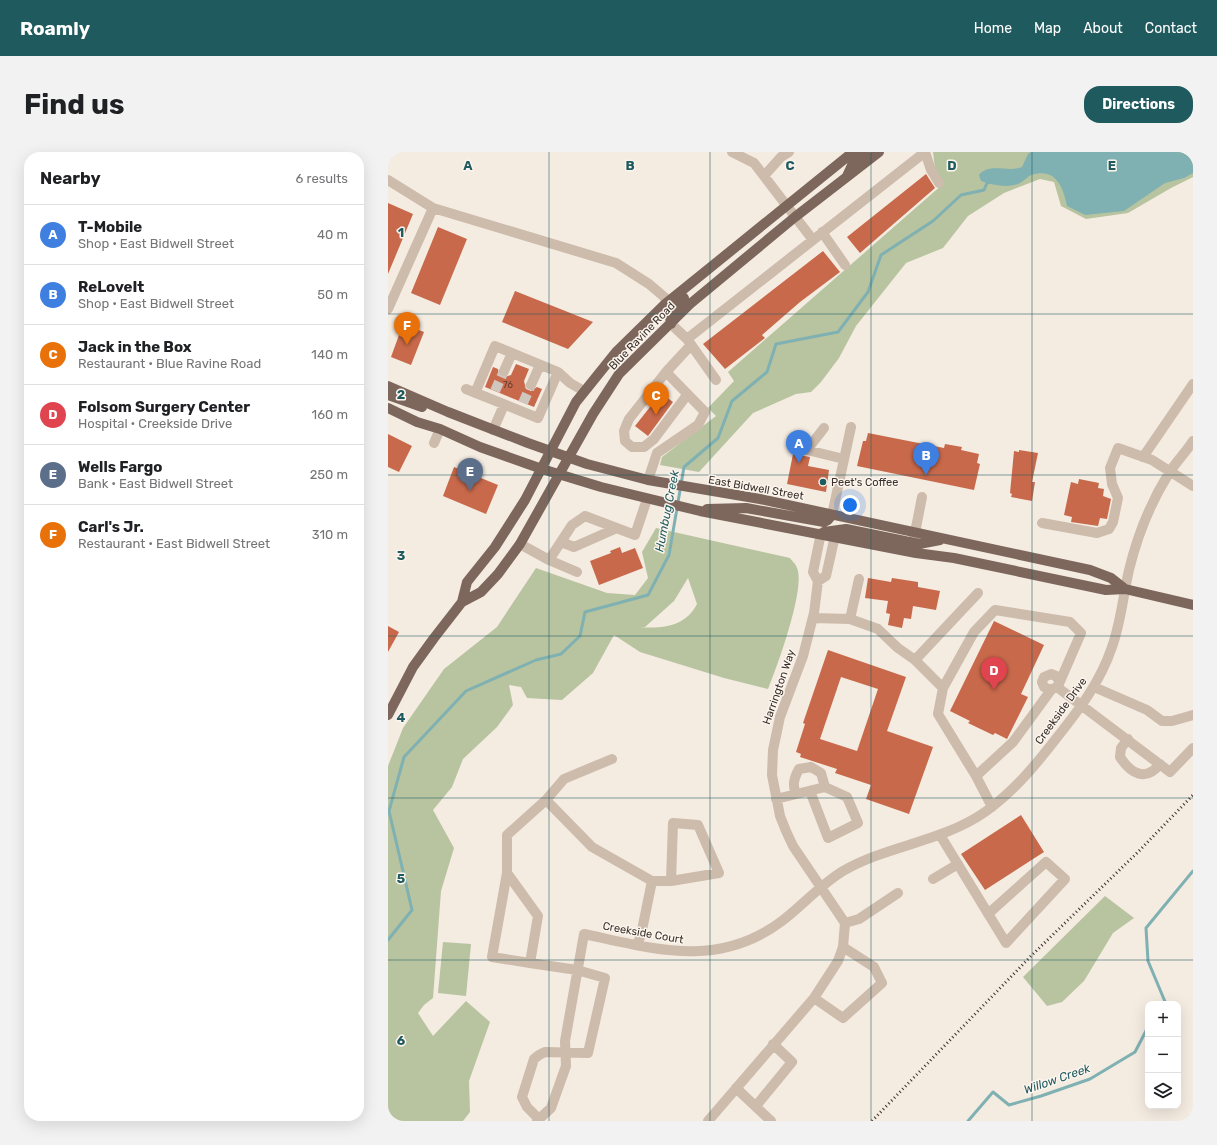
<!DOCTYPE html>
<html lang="en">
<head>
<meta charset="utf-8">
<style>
  :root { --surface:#fff; --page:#f2f2f2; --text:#202124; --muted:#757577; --line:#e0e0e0; --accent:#1f5a5e }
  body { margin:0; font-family:Rubik,sans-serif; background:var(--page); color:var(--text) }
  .controls { position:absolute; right:12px; bottom:12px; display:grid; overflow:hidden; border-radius:8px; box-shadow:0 4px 16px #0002 }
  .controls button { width:36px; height:36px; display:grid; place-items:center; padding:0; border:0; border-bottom:1px solid var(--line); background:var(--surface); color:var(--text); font:20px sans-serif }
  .you { position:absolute; left:462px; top:353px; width:14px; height:14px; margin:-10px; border:3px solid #fff; border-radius:50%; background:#1a73e8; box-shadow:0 0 0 6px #1a73e833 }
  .badge { display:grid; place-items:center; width:26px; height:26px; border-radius:50%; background:var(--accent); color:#fff; font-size:13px; font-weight:700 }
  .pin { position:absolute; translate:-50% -33px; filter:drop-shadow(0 1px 2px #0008) }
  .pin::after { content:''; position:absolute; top:21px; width:14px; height:12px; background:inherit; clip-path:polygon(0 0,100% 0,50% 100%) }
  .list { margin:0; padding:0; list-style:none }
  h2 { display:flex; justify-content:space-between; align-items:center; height:52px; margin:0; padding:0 16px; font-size:17px }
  h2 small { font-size:13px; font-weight:400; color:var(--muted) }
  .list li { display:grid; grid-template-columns:26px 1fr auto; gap:12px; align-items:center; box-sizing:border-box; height:60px; padding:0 16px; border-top:1px solid var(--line) }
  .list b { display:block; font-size:15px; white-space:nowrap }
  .list p { margin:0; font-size:13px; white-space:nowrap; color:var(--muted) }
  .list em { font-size:13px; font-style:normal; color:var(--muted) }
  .icon { flex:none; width:22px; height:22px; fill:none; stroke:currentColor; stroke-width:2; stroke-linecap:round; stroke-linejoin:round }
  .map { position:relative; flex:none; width:805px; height:969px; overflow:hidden; border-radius:16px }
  header { display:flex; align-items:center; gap:24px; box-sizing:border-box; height:56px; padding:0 20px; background:var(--accent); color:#fff }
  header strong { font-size:19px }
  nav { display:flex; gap:22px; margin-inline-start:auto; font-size:14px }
  .intro { display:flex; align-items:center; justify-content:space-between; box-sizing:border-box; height:96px; padding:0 24px }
  h1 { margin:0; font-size:28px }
  .button { padding:10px 18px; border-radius:16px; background:var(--accent); color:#fff; font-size:14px; font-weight:700 }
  main { display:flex; gap:24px; padding:0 24px }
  aside { flex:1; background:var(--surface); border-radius:16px; box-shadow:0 4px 16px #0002 }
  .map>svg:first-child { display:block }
  .green { fill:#b8c4a0; fill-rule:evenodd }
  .water { fill:#7fb0b2 }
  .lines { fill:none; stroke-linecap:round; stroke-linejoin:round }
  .stream { stroke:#7fb0b2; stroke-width:3 }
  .building { fill:#c8694b; fill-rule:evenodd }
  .minor-tunnel { stroke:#cfc6bd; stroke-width:10; stroke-dasharray:10 5; stroke-linecap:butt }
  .minor { stroke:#cdbbac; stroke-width:10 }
  .major { stroke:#7d675c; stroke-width:10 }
  .rail { stroke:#3b302b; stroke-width:3; stroke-dasharray:1 3; stroke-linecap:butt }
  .grid { fill:none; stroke:#1f5a5e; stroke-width:1; stroke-opacity:0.55 }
  .poi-dot { fill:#1f5a5e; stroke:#fbf5ee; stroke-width:1.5 }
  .labels { text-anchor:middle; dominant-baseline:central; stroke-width:3; stroke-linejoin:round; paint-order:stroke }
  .number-label { font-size:9px; fill:#5e3e33 }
  .street-label { font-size:11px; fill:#3b302b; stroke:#fbf5ee }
  .poi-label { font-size:11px; fill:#3b302b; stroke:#fbf5ee; text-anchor:start }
  .water-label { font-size:12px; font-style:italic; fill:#1f5a5e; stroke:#fbf5ee }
  .grid-label { font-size:13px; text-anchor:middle; font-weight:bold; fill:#1f5a5e; stroke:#fbf5ee; stroke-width:3; stroke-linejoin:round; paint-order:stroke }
</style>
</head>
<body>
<header>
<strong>Roamly</strong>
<nav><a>Home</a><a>Map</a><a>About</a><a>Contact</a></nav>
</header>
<div class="intro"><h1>Find us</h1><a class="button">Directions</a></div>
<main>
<aside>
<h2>Nearby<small>6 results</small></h2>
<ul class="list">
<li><span class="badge" style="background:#3f7fe0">A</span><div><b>T-Mobile</b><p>Shop · East Bidwell Street</p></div><em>40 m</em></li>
<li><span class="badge" style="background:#3f7fe0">B</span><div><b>ReLoveIt</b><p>Shop · East Bidwell Street</p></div><em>50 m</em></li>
<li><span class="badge" style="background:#e8710a">C</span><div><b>Jack in the Box</b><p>Restaurant · Blue Ravine Road</p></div><em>140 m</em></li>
<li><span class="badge" style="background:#e0444e">D</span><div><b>Folsom Surgery Center</b><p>Hospital · Creekside Drive</p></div><em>160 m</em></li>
<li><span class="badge" style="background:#5c6f8a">E</span><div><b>Wells Fargo</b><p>Bank · East Bidwell Street</p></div><em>250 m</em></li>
<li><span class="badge" style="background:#e8710a">F</span><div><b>Carl's Jr.</b><p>Restaurant · East Bidwell Street</p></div><em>310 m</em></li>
</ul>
</aside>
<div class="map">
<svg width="805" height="969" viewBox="0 0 805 969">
  <rect width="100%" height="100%" fill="#f4ebe1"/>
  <!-- green -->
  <path class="green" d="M545 0H805V25L783 36 740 61 698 67 673 54 666 30 652 27 616 41 580 64 555 96 518 111 468 174 451 206 433 230 423 240 408 242 365 261 311 320 272 313 274 305 328 264 320 256 346 229 340 220 555 32 547 17Z
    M268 376 402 406C404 409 408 412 409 416 418 435 389 515 380 537L336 526 252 500 226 483 205 521 174 548 139 546 133 535 121 533 125 553 109 575 75 607 64 635 45 658 66 696 53 739 45 846 36 853 30 861 45 884 78 849 102 870 81 929 82 960 75 969H0V614L15 576 56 517 109 475 148 416 219 441 247 443 260 426 254 400ZM300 426 309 452C298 474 275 477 252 475H257L286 449Z
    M717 744 746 766 725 781 696 829 674 850 659 854 635 825Z
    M55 790 83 792 78 844 50 841Z"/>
  <!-- water -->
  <path class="water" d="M643 0H805V21L796 26 777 31 736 59 697 63 679 54C675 35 668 15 643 23 639 25 635 30 630 32 618 36 605 33 593 29L591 23C602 10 619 21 634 15L640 2Z"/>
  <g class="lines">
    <!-- stream -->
    <path class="stream" d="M0 788 24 758 1 659 16 605 78 539 148 508 173 502 192 484 197 460 260 443 281 403 296 315 330 286 344 249 379 220 388 192 450 180 480 140 493 103 545 69 573 43 596 38 599 31 602 30
      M778 852 760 809 758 776 805 719
      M580 969 605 940 621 953 653 944 702 927 747 900 760 875"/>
  </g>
  <!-- building -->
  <path class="building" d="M538 22 547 36 472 101 459 85Z
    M0 51 25 62 0 122Z
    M50 75 79 87 52 153 23 141Z
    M435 99 452 120 412 150 374 183 377 186 337 217 315 192Z
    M127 139 205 170 180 197 114 170Z
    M15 172 36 180 23 213 3 205Z
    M128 212 141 217 136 229 138 237 143 239 149 235 154 237 146 255 97 235 105 215 110 217 111 223 117 225 123 223Z
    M273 241 285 250 260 284 247 274Z
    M480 281 556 296 557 292 574 295 573 298 591 302 589 311 592 312 586 338 469 314 475 289H478Z
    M0 282 24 294 11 320 0 315Z
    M631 298 650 301 644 330H647L644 349 623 345 624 342 622 341 626 299 631 300Z
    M405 302 422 305 420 314 441 318 438 340 399 332Z
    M66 315 110 333 98 362 55 344Z
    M691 327 711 331 710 336 716 337 715 344 723 347 719 367 712 366 710 374 683 370 684 365 676 363 683 330 690 332Z
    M232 395 234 401 247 396 255 416 211 433 202 409 223 401 222 399Z
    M480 426 503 430 504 426 530 430V435L552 439 548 458 525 454 523 467 516 466 514 476 500 473 502 462 498 461 500 449 477 446Z
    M606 469 656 493 633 542 640 545 619 587 607 581 605 583 580 571 582 569 562 559Z
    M0 474 11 480 0 500Z
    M440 498 518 525 499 579 545 595 521 662 478 647 483 633 447 621 449 617 412 605 413 602 408 600 417 572 415 571ZM453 525 490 537 469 599 432 587Z
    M633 663 656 700 597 738 573 702Z"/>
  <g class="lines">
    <!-- minor-tunnel -->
    <path class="minor-tunnel" d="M107 239 116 219
      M135 251 143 233"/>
    <!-- minor -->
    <path class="minor" d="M344 0 366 11 425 88
      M537 0 543 18 551 31
      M376 24 393 5 401 0
      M0 28 45 56 228 111 261 132 281 149
      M434 80 457 113
      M0 157 45 56
      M283 172 299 187 328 228
      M299 187 537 0
      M116 219 124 201
      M278 220 303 193
      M143 233 152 213
      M78 237 150 266 170 220 182 231 196 239
      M87 241 107 194 170 220
      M436 276 419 298 456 307
      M105 278 116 253
      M46 291 52 277
      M755 305 805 232
      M260 328 269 301 310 273 317 260 278 220 241 267 236 279 237 289 244 295H256L266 287 299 243
      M444 363 463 275
      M654 371 709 381 721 377 725 370 730 346 724 332 722 316 730 296 764 308 805 334
      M173 390 186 395 229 376
      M525 391 534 345
      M132 392 161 408 184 373 197 364 247 383 259 347
      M161 408 189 420
      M471 427 462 467 490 477 510 496 527 508
      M430 429 438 424 447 384
      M425 466 462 467
      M669 535 782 620 805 596
      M706 535 759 558 774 569H784L805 563
      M555 536 527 508 590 441
      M663 538 656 535 654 530 656 525 663 522 668 524 671 529
      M740 587 733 596 732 605C743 622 758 630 772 612
      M588 624 625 590 663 538 670 534 693 481 682 470 607 458 586 480 555 536 550 562 588 624 604 655
      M422 639 440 686 470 671 459 645 437 635
      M388 647 437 635 433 621 423 615 411 617C406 626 404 633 408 642
      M158 648 204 695 264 729
      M552 683 618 791 677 727 658 710 600 762
      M119 721 150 764 142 811 104 805Z
      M119 721V683L158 648 176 627 224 607
      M545 727 570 712
      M457 771 471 767 510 741
      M249 793 253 783 264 729H283L331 721 310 673 285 671 283 729
      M142 811 189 818 217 826 200 901 157 900 151 903 146 907 134 945 139 955 151 967
      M426 846 455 866 494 831 486 815 455 795
      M348 936 383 969
      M368 954 404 910 385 892
      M149 969 163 956 178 914 177 889 196 782C267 797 330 817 394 769 415 753 432 733 455 719 500 693 554 690 597 660 625 640 646 615 667 588 690 559 712 531 724 495 733 470 735 444 741 418 749 385 763 350 781 321 788 310 798 300 805 289
      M320 969 426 846 450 809 455 795 457 771 405 694 398 679 392 664 384 623 385 598 392 565 415 504 426 461 430 429 425 420 433 381"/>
    <!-- major -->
    <path class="major" d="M459 24 465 11 477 0
      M283 172C280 160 287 153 296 146
      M0 234 60 260 140 291 199 312 260 328 372 347 702 418 723 426 737 437
      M0 243 34 255
      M0 256 29 270 52 277 92 295 154 317 213 335 312 359 528 401 566 406 718 438 737 437 805 453
      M319 357 358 356 436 370 440 368 444 363
      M436 380 458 377 531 392 552 388
      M74 450 79 430 107 395 137 348 188 250 229 199 276 153 465 0
      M0 563 25 515 46 486 74 450 93 440 110 422 132 392 205 262 231 222 302 152 407 65 491 0"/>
    <!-- rail -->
    <path class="rail" d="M484 969 643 804 751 699 805 643"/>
  </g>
  <!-- grid -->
  <path class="grid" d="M161 0V969M322 0V969M483 0V969M644 0V969M0 162H805M0 323H805M0 484H805M0 646H805M0 808H805"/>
  <!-- markers -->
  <circle class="poi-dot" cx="435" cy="330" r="4"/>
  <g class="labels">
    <!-- number labels -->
    <g class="number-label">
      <text x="120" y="233">76</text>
    </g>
    <!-- street labels -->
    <g class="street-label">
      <text transform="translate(254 184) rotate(-46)">Blue Ravine Road</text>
      <text transform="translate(368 336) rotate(10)">East Bidwell Street</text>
      <text transform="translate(391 535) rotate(-71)">Harrington Way</text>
      <text transform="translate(673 559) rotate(-54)">Creekside Drive</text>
      <text transform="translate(255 781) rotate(10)">Creekside Court</text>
    </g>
    <!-- poi labels -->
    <g class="poi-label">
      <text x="443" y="330">Peet's Coffee</text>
    </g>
    <!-- water labels -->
    <g class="water-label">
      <text transform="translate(279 359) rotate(-79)">Humbug Creek</text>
      <text transform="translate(669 927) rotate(-19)">Willow Creek</text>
    </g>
  </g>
  <g class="grid-label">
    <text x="80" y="18">A</text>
    <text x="242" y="18">B</text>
    <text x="402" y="18">C</text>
    <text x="564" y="18">D</text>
    <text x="724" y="18">E</text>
    <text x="13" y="85">1</text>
    <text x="13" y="247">2</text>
    <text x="13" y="408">3</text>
    <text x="13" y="570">4</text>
    <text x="13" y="731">5</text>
    <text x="13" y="893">6</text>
  </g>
</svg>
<div class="controls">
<button>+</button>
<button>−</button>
<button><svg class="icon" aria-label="layers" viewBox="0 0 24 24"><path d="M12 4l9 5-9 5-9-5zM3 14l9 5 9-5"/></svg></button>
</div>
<div class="you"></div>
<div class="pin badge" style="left:411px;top:311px;background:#3f7fe0">A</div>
<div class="pin badge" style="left:538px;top:323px;background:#3f7fe0">B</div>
<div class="pin badge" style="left:268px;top:263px;background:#e8710a">C</div>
<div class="pin badge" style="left:606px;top:538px;background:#e0444e">D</div>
<div class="pin badge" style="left:82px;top:339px;background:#5c6f8a">E</div>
<div class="pin badge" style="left:19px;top:193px;background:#e8710a">F</div>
</div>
</main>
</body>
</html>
